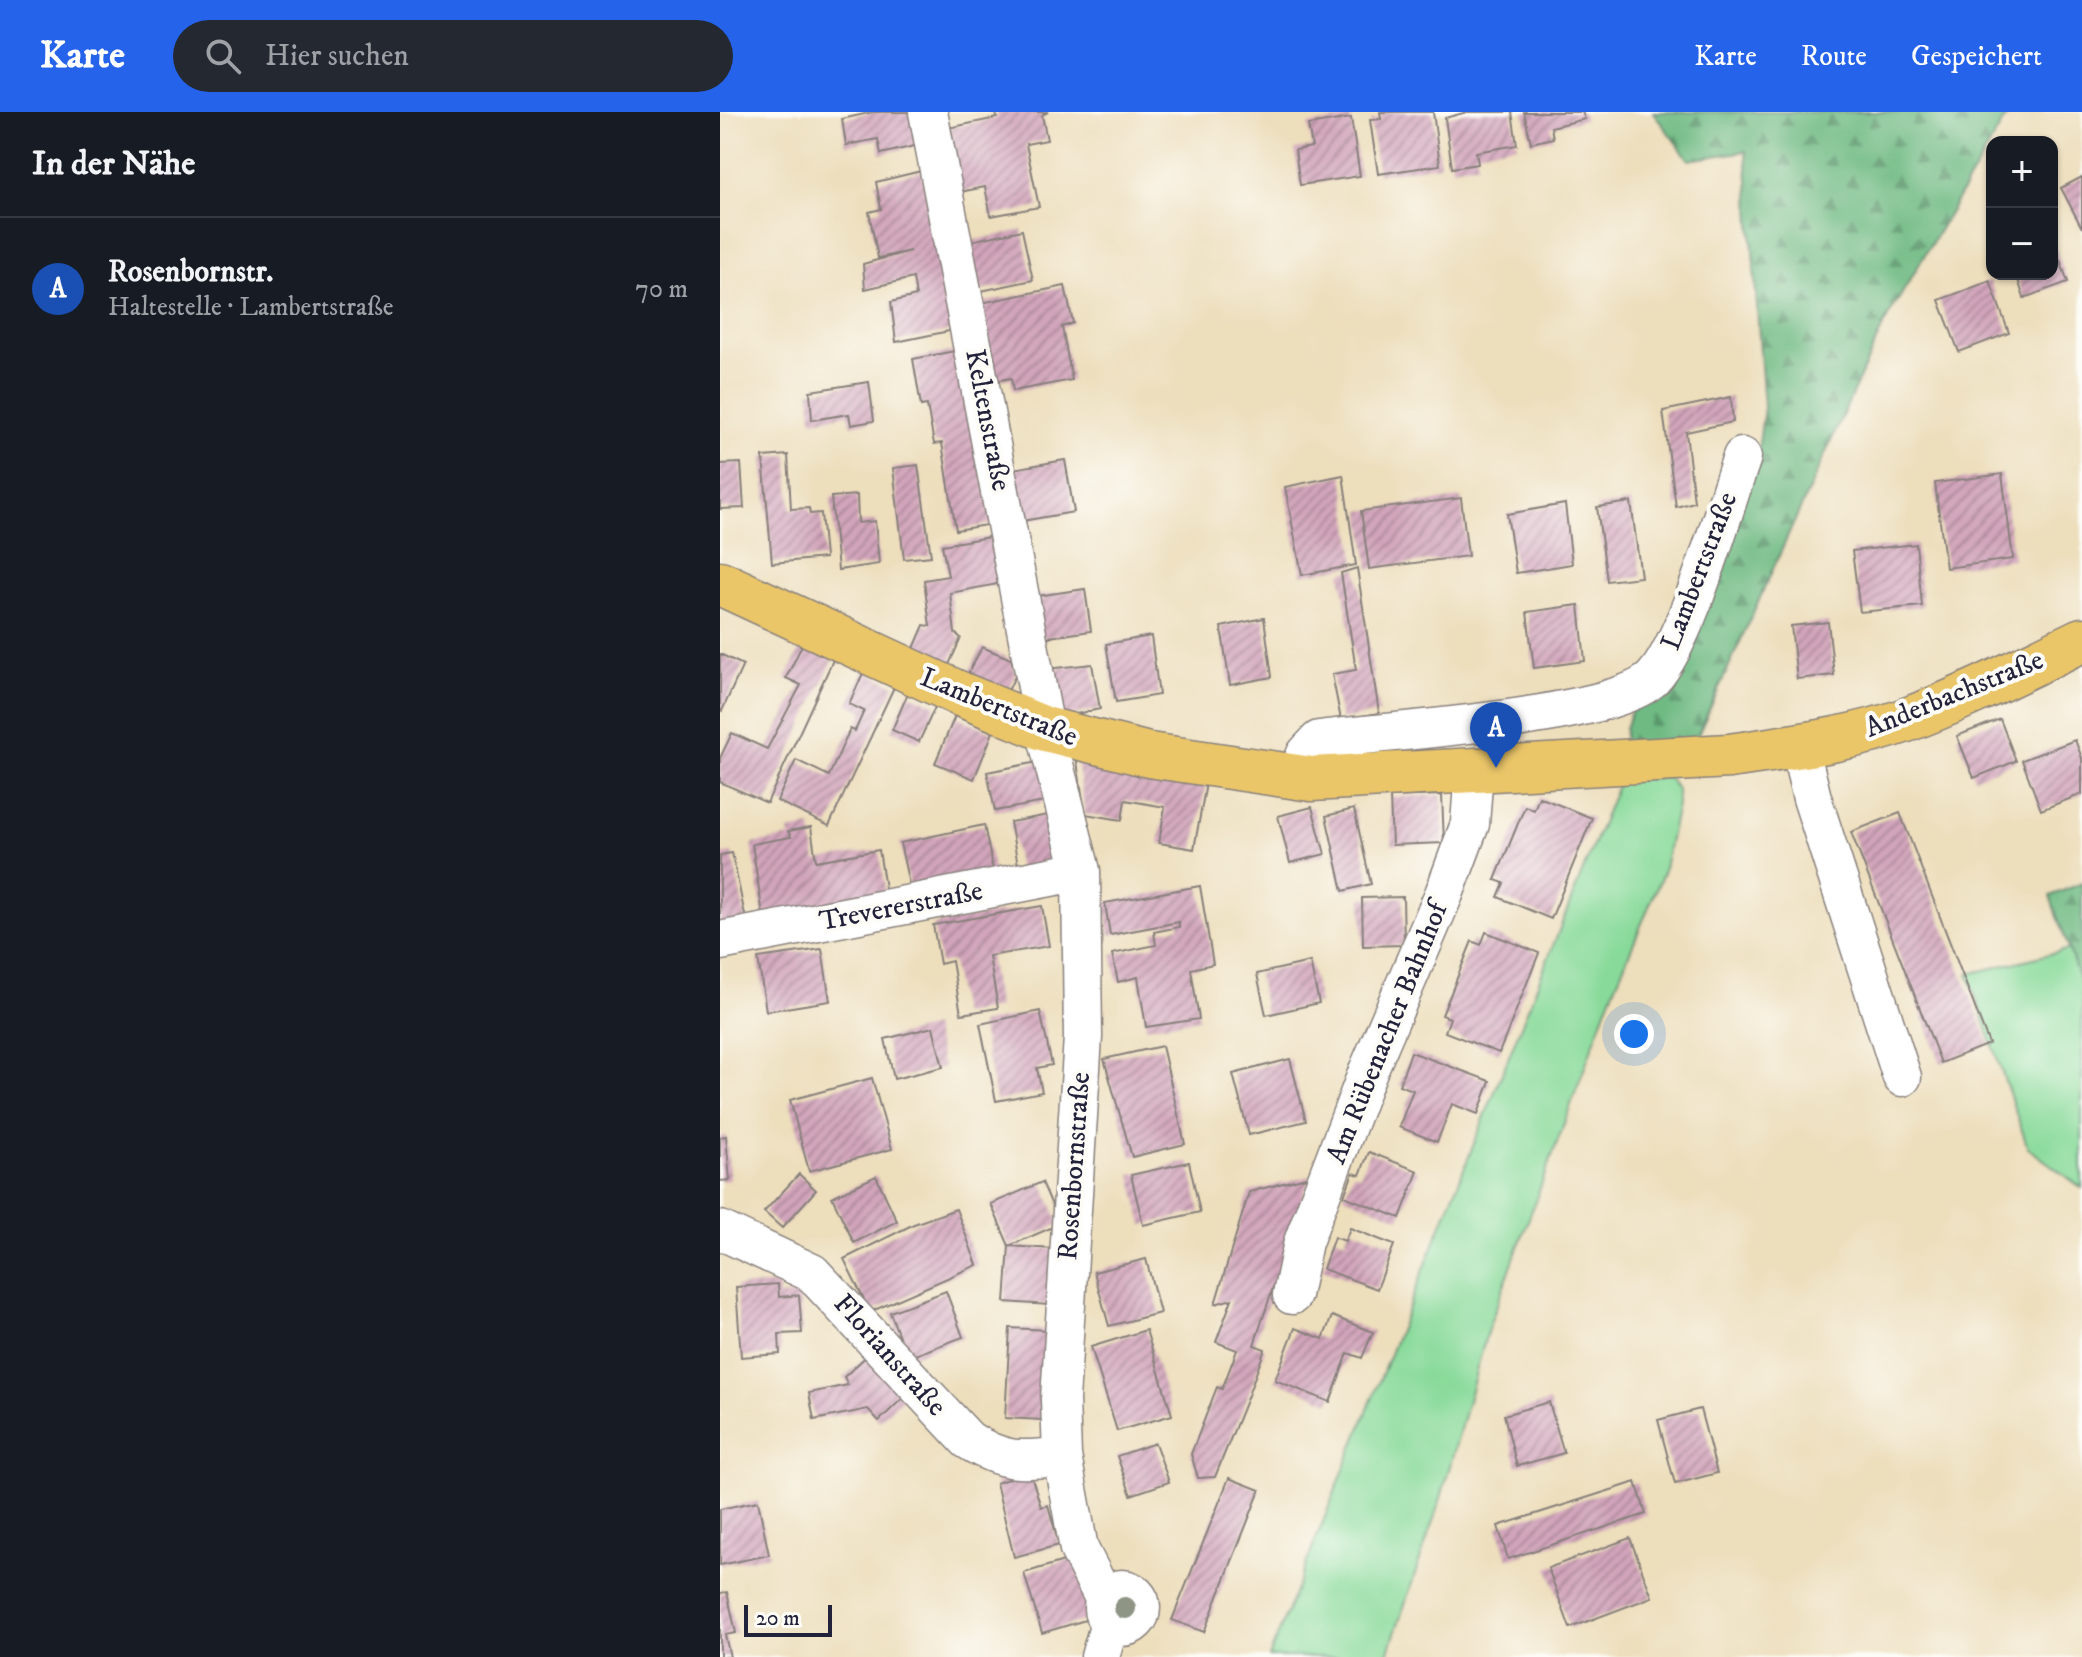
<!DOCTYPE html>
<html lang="de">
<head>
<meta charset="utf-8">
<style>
  :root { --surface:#171b24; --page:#242831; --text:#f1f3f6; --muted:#9ea1a6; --line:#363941; --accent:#2563eb }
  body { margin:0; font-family:"IM FELL DW Pica",serif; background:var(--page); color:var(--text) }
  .controls { position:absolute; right:24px; top:24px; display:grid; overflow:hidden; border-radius:16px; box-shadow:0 2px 6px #0004 }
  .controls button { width:72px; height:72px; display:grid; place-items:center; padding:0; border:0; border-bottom:2px solid var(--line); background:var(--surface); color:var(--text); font:40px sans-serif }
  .scale { position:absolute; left:24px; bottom:20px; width:88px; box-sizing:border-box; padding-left:8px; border:4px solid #22223b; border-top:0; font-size:22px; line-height:28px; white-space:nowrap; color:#22223b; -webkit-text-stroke:6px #fdfcf7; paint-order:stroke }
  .you { position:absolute; left:914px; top:922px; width:28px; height:28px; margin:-20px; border:6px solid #fff; border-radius:50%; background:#1a73e8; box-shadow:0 0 0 12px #1a73e833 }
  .badge { display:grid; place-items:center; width:52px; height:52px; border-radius:50%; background:var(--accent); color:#fff; font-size:26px; font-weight:700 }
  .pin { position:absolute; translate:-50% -66px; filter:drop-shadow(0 2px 4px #0008) }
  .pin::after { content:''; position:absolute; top:42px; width:28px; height:24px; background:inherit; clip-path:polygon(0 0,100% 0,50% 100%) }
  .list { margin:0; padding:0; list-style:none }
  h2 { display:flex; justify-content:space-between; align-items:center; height:104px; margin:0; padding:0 32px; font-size:34px }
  h2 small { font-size:26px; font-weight:400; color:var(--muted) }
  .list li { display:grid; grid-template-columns:52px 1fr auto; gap:24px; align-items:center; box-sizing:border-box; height:144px; padding:0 32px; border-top:2px solid var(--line) }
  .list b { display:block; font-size:30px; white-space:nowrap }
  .list p { margin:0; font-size:26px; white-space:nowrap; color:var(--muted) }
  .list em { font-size:26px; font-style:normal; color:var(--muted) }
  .icon { flex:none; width:44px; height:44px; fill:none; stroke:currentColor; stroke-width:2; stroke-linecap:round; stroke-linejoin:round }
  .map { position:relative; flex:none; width:1362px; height:1545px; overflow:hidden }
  header { display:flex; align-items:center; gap:48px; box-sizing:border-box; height:112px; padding:0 40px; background:var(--accent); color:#fff }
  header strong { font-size:38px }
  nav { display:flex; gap:44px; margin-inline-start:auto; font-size:28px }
  .search { width:560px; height:72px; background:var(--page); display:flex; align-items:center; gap:20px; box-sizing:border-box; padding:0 28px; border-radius:44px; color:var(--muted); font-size:30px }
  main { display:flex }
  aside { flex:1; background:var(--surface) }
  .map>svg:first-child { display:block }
  .green { fill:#88da9a; stroke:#557e6a; stroke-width:2 }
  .forest { fill:url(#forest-firs); stroke:#486e5e; stroke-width:2 }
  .building { fill:url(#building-hatch) }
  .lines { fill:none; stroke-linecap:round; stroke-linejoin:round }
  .minor-casing { stroke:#88807c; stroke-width:41 }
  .major-casing { stroke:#88807c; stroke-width:47 }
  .minor { stroke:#fff; stroke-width:38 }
  .major { stroke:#ebc669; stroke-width:44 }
  .tree { fill:#8e9585 }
  .labels { text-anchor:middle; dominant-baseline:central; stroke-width:8; stroke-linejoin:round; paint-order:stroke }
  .street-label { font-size:28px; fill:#22223b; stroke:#fdfcf7 }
</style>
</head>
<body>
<header>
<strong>Karte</strong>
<div class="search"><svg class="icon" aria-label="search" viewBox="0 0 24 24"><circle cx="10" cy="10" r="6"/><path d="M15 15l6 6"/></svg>Hier suchen</div>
<nav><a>Karte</a><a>Route</a><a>Gespeichert</a></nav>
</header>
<main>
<aside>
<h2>In der Nähe<small></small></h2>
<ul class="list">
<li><span class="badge" style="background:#1a4fb4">A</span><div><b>Rosenbornstr.</b><p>Haltestelle · Lambertstraße</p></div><em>70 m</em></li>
</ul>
</aside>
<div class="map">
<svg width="1362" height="1545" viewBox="0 0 1362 1545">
  <defs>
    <pattern id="forest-firs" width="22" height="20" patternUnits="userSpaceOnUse" patternTransform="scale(2)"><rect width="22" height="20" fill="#6eba82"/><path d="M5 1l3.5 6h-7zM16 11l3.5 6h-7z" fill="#5a976c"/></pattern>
    <pattern id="building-hatch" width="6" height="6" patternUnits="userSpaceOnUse" patternTransform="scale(2)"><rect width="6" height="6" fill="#d2a5bb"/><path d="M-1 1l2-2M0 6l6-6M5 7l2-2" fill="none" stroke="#aa8699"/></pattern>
  </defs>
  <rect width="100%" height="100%" fill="#fdfcf7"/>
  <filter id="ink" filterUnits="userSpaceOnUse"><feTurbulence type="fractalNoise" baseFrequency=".0125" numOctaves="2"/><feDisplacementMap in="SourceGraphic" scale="16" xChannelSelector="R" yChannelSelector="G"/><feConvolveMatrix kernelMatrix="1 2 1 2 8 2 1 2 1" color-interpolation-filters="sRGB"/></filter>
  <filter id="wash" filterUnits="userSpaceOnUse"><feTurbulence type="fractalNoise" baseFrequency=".006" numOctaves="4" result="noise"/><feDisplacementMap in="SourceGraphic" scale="32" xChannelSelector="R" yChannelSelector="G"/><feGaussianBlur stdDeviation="1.8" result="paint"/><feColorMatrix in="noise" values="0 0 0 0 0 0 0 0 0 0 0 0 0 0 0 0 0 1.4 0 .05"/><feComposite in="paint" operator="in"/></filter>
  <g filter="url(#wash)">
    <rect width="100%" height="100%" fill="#eddebc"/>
    <!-- green -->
    <path class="green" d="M900 666H948L957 677V693L943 761 890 887 768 1217 721 1386 667 1545H549Z
      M1350 837 1362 875V1076L1308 1036 1248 862Z"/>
    <!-- forest -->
    <path class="forest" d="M933 0H1289L1164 212 976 627 904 634 905 616 913 595 1037 345 1044 296 1026 39 969 48Z
      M1362 771V875L1330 784Z"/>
    <g id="blocks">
      <!-- building -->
      <path class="building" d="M153 0H198L203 32 161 42 158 27 126 33 122 7Z
        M276 0H328L322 3 327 28 306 32 319 95 271 104 265 75 235 81 223 17 277 6Z
        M660 0H713L720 53 658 62 650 8 661 7Z
        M747 0H792L797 33 756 40 758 52 732 56 725 6Z
        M804 0H862L865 7 831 15 833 26 811 31Z
        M631 6 640 64 580 73 575 38 592 35 588 13Z
        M201 59 239 217 176 230 171 190 196 184 193 166 145 177 143 152 190 139 158 146 149 100 161 97 156 70Z
        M1362 65V116L1341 76Z
        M302 118 313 168 256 180 246 130Z
        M1332 127 1348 170 1304 186 1296 162H1332Z
        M1270 169 1289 221 1239 240 1219 188Z
        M345 174 353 211 342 215 352 268 293 279 291 266 275 269 261 191Z
        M240 238 272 412 236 418 222 331 214 332 207 293 201 294 193 247Z
        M149 270 154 309 131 313 129 302 92 308 90 279Z
        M1011 285 1013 310 966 320 974 390 956 395 943 299Z
        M68 343 71 397 89 396 90 402 101 401 105 446 52 451 43 345Z
        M345 348 354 400 302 409 293 357Z
        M21 351 24 396 0 397V352Z
        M198 353 211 444 184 447 173 356Z
        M1282 362 1293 447 1226 456 1215 371Z
        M623 363 636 453 582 463 565 375Z
        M137 383 138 411 155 409 159 452 118 458 111 385Z
        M741 386 748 444 649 457 641 399Z
        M911 390 921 465 887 469 877 395Z
        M845 392 852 452 796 461 787 402Z
        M275 424 283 471 230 481 235 521 241 526 227 557 192 541 204 513 210 514 204 468 228 464 222 433Z
        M1196 432 1202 494 1140 500 1132 439Z
        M637 456 659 601 621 608 612 562 636 558 621 461Z
        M365 477 371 519 322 526 316 484Z
        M859 493 865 549 814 556 807 500Z
        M544 506 552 565 510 573 501 515Z
        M1108 510 1114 563 1077 567 1071 514Z
        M431 524 439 583 396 590 386 532Z
        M82 533 113 548 47 691 0 670V646L12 621 47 637 81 573 66 566Z
        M262 535 291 547 296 562 285 585 245 567Z
        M0 542 23 553 2 599 0 598Z
        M372 552 380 597 337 606 326 557Z
        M144 559 175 573 109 714 57 689 76 648 109 664 130 617 135 619 144 599 129 592Z
        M188 581 216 593 199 630 172 618Z
        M235 604 273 620 254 667 215 651Z
        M1280 607 1296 649 1254 666 1237 624Z
        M1355 628 1362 646V682L1321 698 1302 648Z
        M356 643 487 666 474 737 439 731 445 695 405 688 402 708 365 702Z
        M323 649 330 689 275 699 267 660Z
        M722 683 724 731 672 733 670 685Z
        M819 685 872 706 831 807 778 785 784 771 775 768 805 694 814 698Z
        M592 695 605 742 570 751 558 704Z
        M634 697 651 772 623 779 606 704Z
        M1180 701 1269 932 1221 951 1131 720Z
        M334 702 342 750 299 758 290 710Z
        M264 713 275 767 192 786 180 731Z
        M91 715 96 749 159 738 166 783 43 803 32 732 71 725 68 719Z
        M12 741 27 813 0 819V743Z
        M480 774 493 852 471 857 479 907 426 915 418 865 398 870 392 842 436 833 434 820 459 815V810L390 823 385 791Z
        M683 785 684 833 643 834 642 786Z
        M322 794 329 834 269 844 278 896 241 902 232 849 220 852 213 813Z
        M766 820 819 841 779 941 725 920 730 906 722 903 752 829 761 833Z
        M102 837 110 889 46 899 38 846Z
        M590 850 599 891 546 903 537 862Z
        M320 899 332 953 317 956 322 980 276 989 260 912Z
        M213 915 223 955 174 967 165 927Z
        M442 934 465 1032 412 1045 384 947Z
        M691 940 770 969 758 1002 732 992 717 1030 679 1015 693 978 679 973Z
        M570 947 586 1009 529 1023 513 962Z
        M152 966 172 1037 89 1059 70 988Z
        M6 1024 10 1068 0 1069V1025Z
        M649 1040 698 1059 680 1106 624 1084 633 1061 640 1063Z
        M469 1050 480 1100 423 1113 411 1063Z
        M79 1062 96 1078 62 1116 44 1100Z
        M156 1064 177 1109 134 1131 112 1085Z
        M590 1064 534 1233 545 1237 527 1286 495 1365 478 1366 471 1342 497 1275 502 1277 517 1238 496 1230 512 1187 495 1192 529 1080Z
        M322 1070 340 1112 289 1134 334 1137 330 1193 285 1190 289 1134 271 1092Z
        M236 1097 257 1153 150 1200 124 1147 194 1112Z
        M630 1116 674 1133 657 1177 603 1157 614 1125 625 1129Z
        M426 1147 440 1201 389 1214 374 1160Z
        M58 1172 59 1185 79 1183 82 1221 59 1222 60 1242 21 1245 16 1175Z
        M226 1179 243 1225 187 1246 170 1200Z
        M612 1204 653 1220 642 1246 628 1241 610 1290 555 1268 575 1216 603 1227Z
        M290 1216 328 1218 322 1308 285 1306Z
        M426 1218 452 1303 397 1319 371 1235Z
        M154 1237 191 1278 159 1309 148 1297 94 1308 89 1281 128 1273 124 1265Z
        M829 1290 844 1341 797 1354 784 1303Z
        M980 1297 997 1361 955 1372 938 1308Z
        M435 1331 449 1370 411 1383 397 1344Z
        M310 1360 321 1395 328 1393 339 1433 294 1445 276 1371Z
        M509 1366 540 1378 484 1520 452 1508Z
        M916 1370 926 1402 788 1447 778 1414Z
        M38 1389 49 1443 0 1453V1397Z
        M910 1426 932 1485 850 1516 828 1456Z
        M354 1446 372 1506 322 1521 304 1461Z
        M7 1480 16 1521 5 1523 10 1545H0V1481Z"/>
    </g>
  </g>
  <g filter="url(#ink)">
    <use href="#blocks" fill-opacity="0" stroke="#88807c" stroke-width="2"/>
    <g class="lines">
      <defs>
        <path id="minor" d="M208 0 325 617 361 759 363 925 340 1287 342 1344 359 1437 385 1488
          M1079 633 1092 686 1182 965
          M575 666 586 642 599 628C665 619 894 606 933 566 966 531 1004 396 1022 345
          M0 829 361 759
          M0 1118 92 1161 248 1328C284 1351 300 1349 342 1344
          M572 1183 583 1130 648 959 724 782 750 712 754 658
          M383 1496a19 19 0 1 1 38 0a19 19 0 1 1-38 0Z
          M380 1545 390 1511"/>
        <path id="major" d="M0 471 240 582 325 617 429 643 591 667 1009 644C1069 635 1132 628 1189 607 1248 585 1305 555 1362 528"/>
      </defs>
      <!-- minor casing -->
      <use href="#minor" class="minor-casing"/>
      <!-- major casing -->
      <use href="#major" class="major-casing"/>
      <!-- minor -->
      <use href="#minor" class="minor"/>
      <!-- major -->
      <use href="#major" class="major"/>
    </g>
    <!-- trees -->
    <circle class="tree" cx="405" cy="1496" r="11"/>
  </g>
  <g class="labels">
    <!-- street labels -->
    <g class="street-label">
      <text transform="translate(268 308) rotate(79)">Keltenstraße</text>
      <text transform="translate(979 459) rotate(-69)">Lambertstraße</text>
      <text transform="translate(1234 582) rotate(-22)">Anderbachstraße</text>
      <text transform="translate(279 595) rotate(22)">Lambertstraße</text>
      <text transform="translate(181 794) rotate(-11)">Trevererstraße</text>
      <text transform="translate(667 921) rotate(-68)">Am Rübenacher Bahnhof</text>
      <text transform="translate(354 1054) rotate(-86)">Rosenbornstraße</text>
      <text transform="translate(170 1243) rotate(48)">Florianstraße</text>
    </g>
  </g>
</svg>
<div class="controls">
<button>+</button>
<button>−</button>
</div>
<div class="scale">20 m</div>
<div class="you"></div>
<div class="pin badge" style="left:776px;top:656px;background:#1a4fb4">A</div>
</div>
</main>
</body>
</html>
